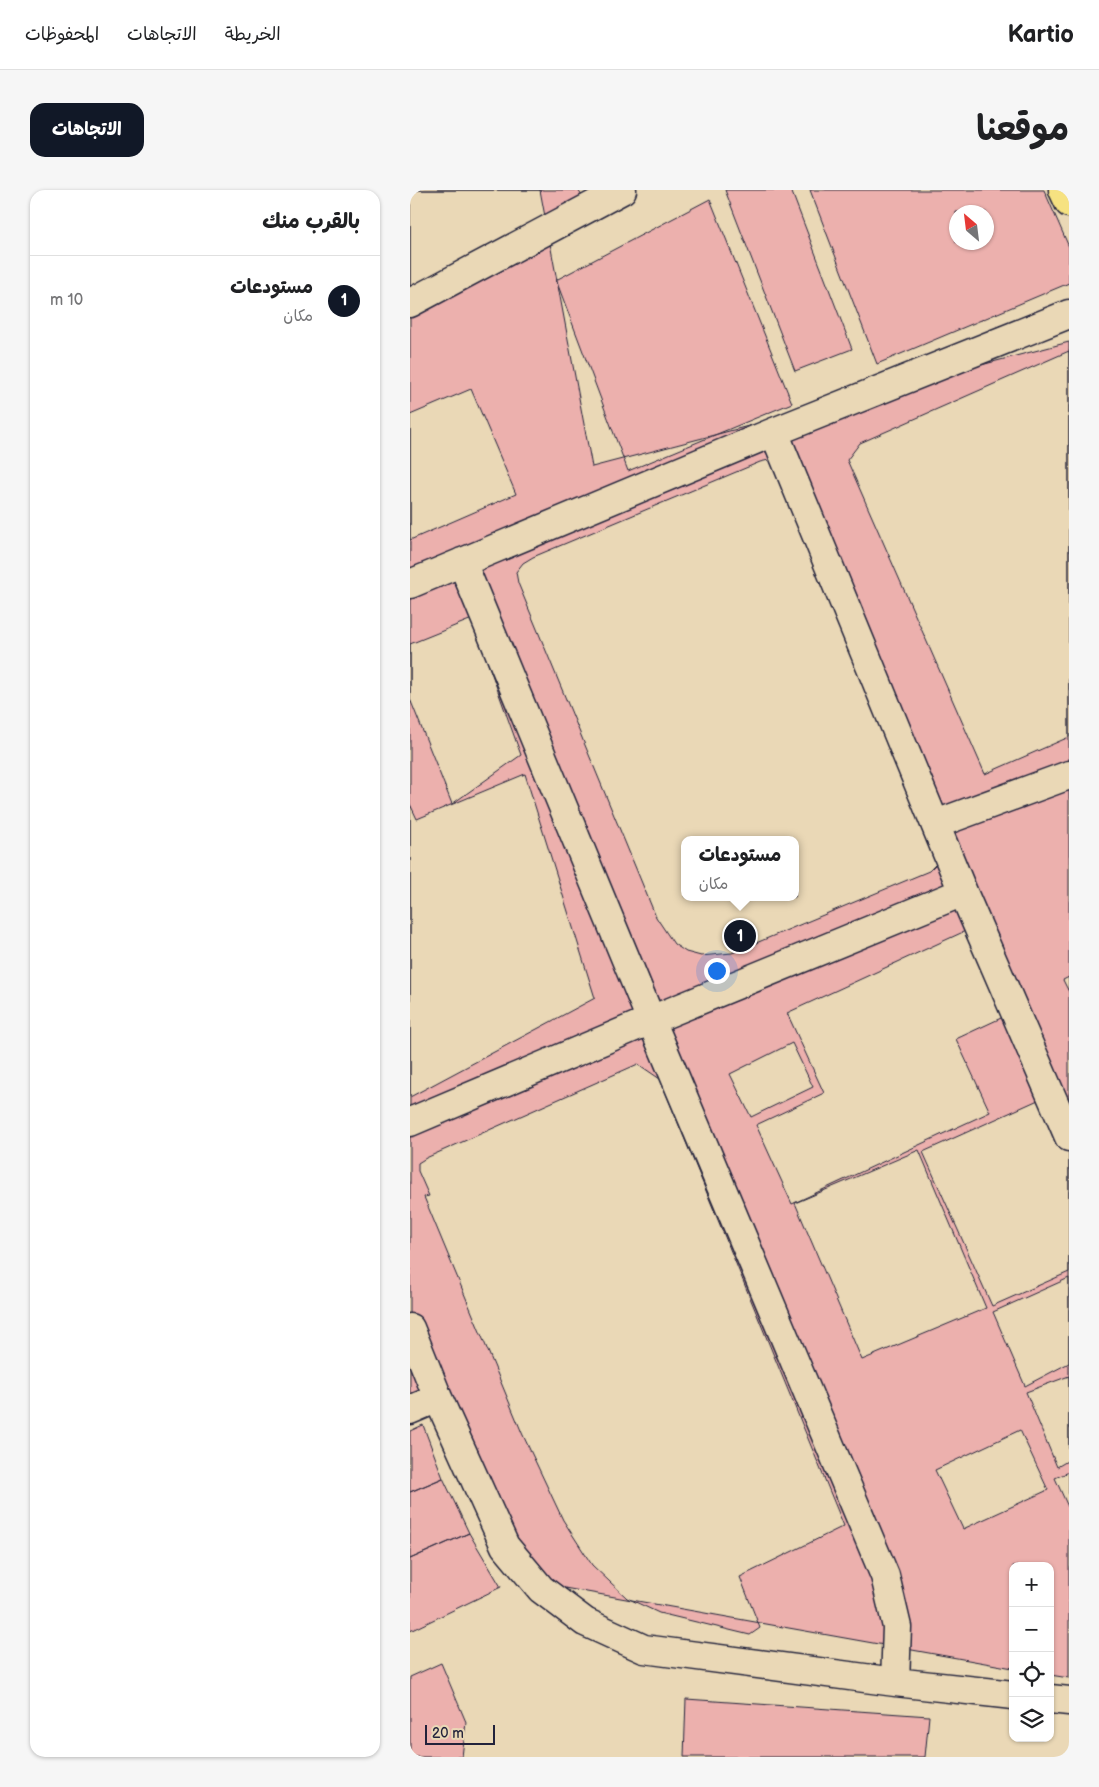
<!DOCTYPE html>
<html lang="ar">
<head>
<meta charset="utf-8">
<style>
  :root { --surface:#fff; --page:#f6f6f6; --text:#202124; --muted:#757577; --line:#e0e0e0; --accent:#111827 }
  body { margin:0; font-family:"Balsamiq Sans","Playpen Sans Arabic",sans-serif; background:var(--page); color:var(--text); direction:rtl }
  .controls { position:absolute; right:15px; bottom:15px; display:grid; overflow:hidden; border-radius:10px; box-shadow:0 1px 4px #0004 }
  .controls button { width:45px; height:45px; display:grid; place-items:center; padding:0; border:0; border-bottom:1px solid var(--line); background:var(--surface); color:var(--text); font:25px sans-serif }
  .compass { position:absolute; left:539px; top:15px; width:45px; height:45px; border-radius:50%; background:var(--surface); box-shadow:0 1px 4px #0004; rotate:332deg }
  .scale { position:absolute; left:15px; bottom:12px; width:70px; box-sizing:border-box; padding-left:5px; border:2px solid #22223b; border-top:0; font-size:14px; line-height:18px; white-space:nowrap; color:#22223b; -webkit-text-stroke:4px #ead8b6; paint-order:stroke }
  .you { position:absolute; left:306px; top:780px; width:18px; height:18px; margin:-12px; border:4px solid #fff; border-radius:50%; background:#1a73e8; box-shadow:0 0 0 8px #1a73e833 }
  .badge { display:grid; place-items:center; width:32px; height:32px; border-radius:50%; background:var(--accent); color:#fff; font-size:16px; font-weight:700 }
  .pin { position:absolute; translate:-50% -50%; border:2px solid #fff; box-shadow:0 1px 5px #0006 }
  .popup { position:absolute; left:271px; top:646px; width:118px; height:65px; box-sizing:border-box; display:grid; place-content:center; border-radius:10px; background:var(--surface); filter:drop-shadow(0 1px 4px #0005); font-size:16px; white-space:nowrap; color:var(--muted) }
  .popup b { font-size:19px; color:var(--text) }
  .popup::after { content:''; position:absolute; left:50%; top:100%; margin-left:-10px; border:10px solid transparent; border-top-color:var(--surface) }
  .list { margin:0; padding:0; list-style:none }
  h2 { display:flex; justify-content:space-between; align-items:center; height:65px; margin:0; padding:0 20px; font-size:21px }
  h2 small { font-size:16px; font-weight:400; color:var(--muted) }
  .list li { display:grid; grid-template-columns:32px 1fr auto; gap:15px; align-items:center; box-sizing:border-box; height:90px; padding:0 20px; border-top:1px solid var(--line) }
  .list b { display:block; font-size:19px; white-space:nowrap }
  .list p { margin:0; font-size:16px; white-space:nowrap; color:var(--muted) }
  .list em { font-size:16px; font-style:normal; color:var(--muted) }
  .icon { flex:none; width:28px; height:28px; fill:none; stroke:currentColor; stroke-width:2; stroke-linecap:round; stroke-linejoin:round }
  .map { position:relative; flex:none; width:659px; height:1567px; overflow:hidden; direction:ltr; border-radius:15px }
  header { display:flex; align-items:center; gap:30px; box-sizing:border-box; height:70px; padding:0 25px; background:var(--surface); border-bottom:1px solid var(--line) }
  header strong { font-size:24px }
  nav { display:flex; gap:28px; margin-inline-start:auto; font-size:18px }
  .intro { display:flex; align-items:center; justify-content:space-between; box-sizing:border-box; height:120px; padding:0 30px }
  h1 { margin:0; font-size:35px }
  .button { padding:12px 22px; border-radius:15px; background:var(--accent); color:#fff; font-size:18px; font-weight:700 }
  main { display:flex; gap:30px; padding:0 30px }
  aside { flex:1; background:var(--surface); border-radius:15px; box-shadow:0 1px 4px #0004 }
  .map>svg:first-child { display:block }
  .building { fill:#ecb0ad; stroke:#22223b; fill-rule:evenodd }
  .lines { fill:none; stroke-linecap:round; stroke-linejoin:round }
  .minor-casing { stroke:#22223b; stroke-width:31 }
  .major-casing { stroke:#22223b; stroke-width:31 }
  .minor { stroke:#ead8b6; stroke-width:28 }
  .major { stroke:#f6e281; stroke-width:28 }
</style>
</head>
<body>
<header>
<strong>Kartio</strong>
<nav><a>الخريطة</a><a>الاتجاهات</a><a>المحفوظات</a></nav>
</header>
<div class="intro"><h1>موقعنا</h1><a class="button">الاتجاهات</a></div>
<main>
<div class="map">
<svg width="659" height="1567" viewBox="0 0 659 1567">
  <rect width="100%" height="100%" fill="#ead8b6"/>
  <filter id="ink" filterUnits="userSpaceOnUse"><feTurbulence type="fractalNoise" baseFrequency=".02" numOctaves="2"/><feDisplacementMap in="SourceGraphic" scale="10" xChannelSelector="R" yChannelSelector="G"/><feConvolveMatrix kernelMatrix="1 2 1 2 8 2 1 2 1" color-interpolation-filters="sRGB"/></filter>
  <g filter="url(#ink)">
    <!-- building -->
    <path class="building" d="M0 0H168L172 6 0 101Z
      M0 0H130L182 277 659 152V1488L640 1485V1376H603V1478L132 1394 17 1215 0 1219ZM275 650H385V707H275Z
      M315 0H381L442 159 385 181Z
      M400 0H634L659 57V93L467 174ZM546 22H576V52H546Z
      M300 9 382 213 218 281 146 90Z
      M659 161V547L575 584 437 270 450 253Z
      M61 199 106 304 0 350V225Z
      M363 269 528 672 519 681 322 763 291 766 276 762 264 754 246 727 108 393 106 382 113 373 123 367 350 272ZM275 650H385V707H275Z
      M62 429 111 565 42 614 0 509V454Z
      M115 584 185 808 0 907V614L7 629Z
      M564 737 604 822 546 849 580 922 382 1014 346 935 414 903 377 823Z
      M659 787V802L653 790Z
      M382 853 403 897 341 927 320 884Z
      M228 874 250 889 434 1336 330 1387 350 1438 340 1445 249 1423 217 1408 182 1375 153 1330 112 1243 14 1007 19 1006 8 981V973L16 968Z
      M637 906 659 954V1082L582 1116 513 962Z
      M509 960 576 1118 452 1170 385 1013Z
      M659 1088V1173L615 1196 583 1122Z
      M659 1186V1270L647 1277 616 1202Z
      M13 1235 33 1288 0 1302V1241Z
      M610 1240 638 1300 553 1339 525 1280Z
      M659 1282V1319L645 1288Z
      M33 1288 59 1343 0 1369V1302Z
      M59 1343 91 1397 0 1441V1369Z
      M31 1473 56 1532 52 1567H0V1487Z
      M276 1509 519 1526 515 1567H274Z"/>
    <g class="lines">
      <defs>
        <path id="minor" d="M0 113 212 0
          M364 242 553 702 659 947
          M52 372 241 830 475 1386 487 1437 485 1492
          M0 394 364 242 659 124
          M526 634 659 585
          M0 932 241 830 553 702
          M0 1138 28 1208 95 1356 131 1399 175 1432 234 1459 485 1492 603 1505
          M0 1220 28 1208
          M640 1509 659 1511"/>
        <path id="major" d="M653 0 659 13"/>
      </defs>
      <!-- minor casing -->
      <use href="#minor" class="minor-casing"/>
      <!-- major casing -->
      <use href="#major" class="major-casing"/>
      <!-- minor -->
      <use href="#minor" class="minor"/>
      <!-- major -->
      <use href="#major" class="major"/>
    </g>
  </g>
</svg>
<div class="controls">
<button>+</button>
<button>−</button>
<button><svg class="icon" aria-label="locate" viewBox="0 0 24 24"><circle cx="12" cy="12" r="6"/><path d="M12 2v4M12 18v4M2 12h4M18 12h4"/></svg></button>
<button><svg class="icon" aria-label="layers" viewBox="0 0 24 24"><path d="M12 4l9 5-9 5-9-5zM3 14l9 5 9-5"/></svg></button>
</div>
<svg class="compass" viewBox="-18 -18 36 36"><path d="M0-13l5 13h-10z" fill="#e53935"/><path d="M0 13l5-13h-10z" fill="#757577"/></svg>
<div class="scale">20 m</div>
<div class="you"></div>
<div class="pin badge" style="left:330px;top:746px">1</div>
<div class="popup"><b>مستودعات</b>مكان</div>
</div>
<aside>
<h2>بالقرب منك<small></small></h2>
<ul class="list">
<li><span class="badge">1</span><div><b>مستودعات</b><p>مكان</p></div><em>10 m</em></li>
</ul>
</aside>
</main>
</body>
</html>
